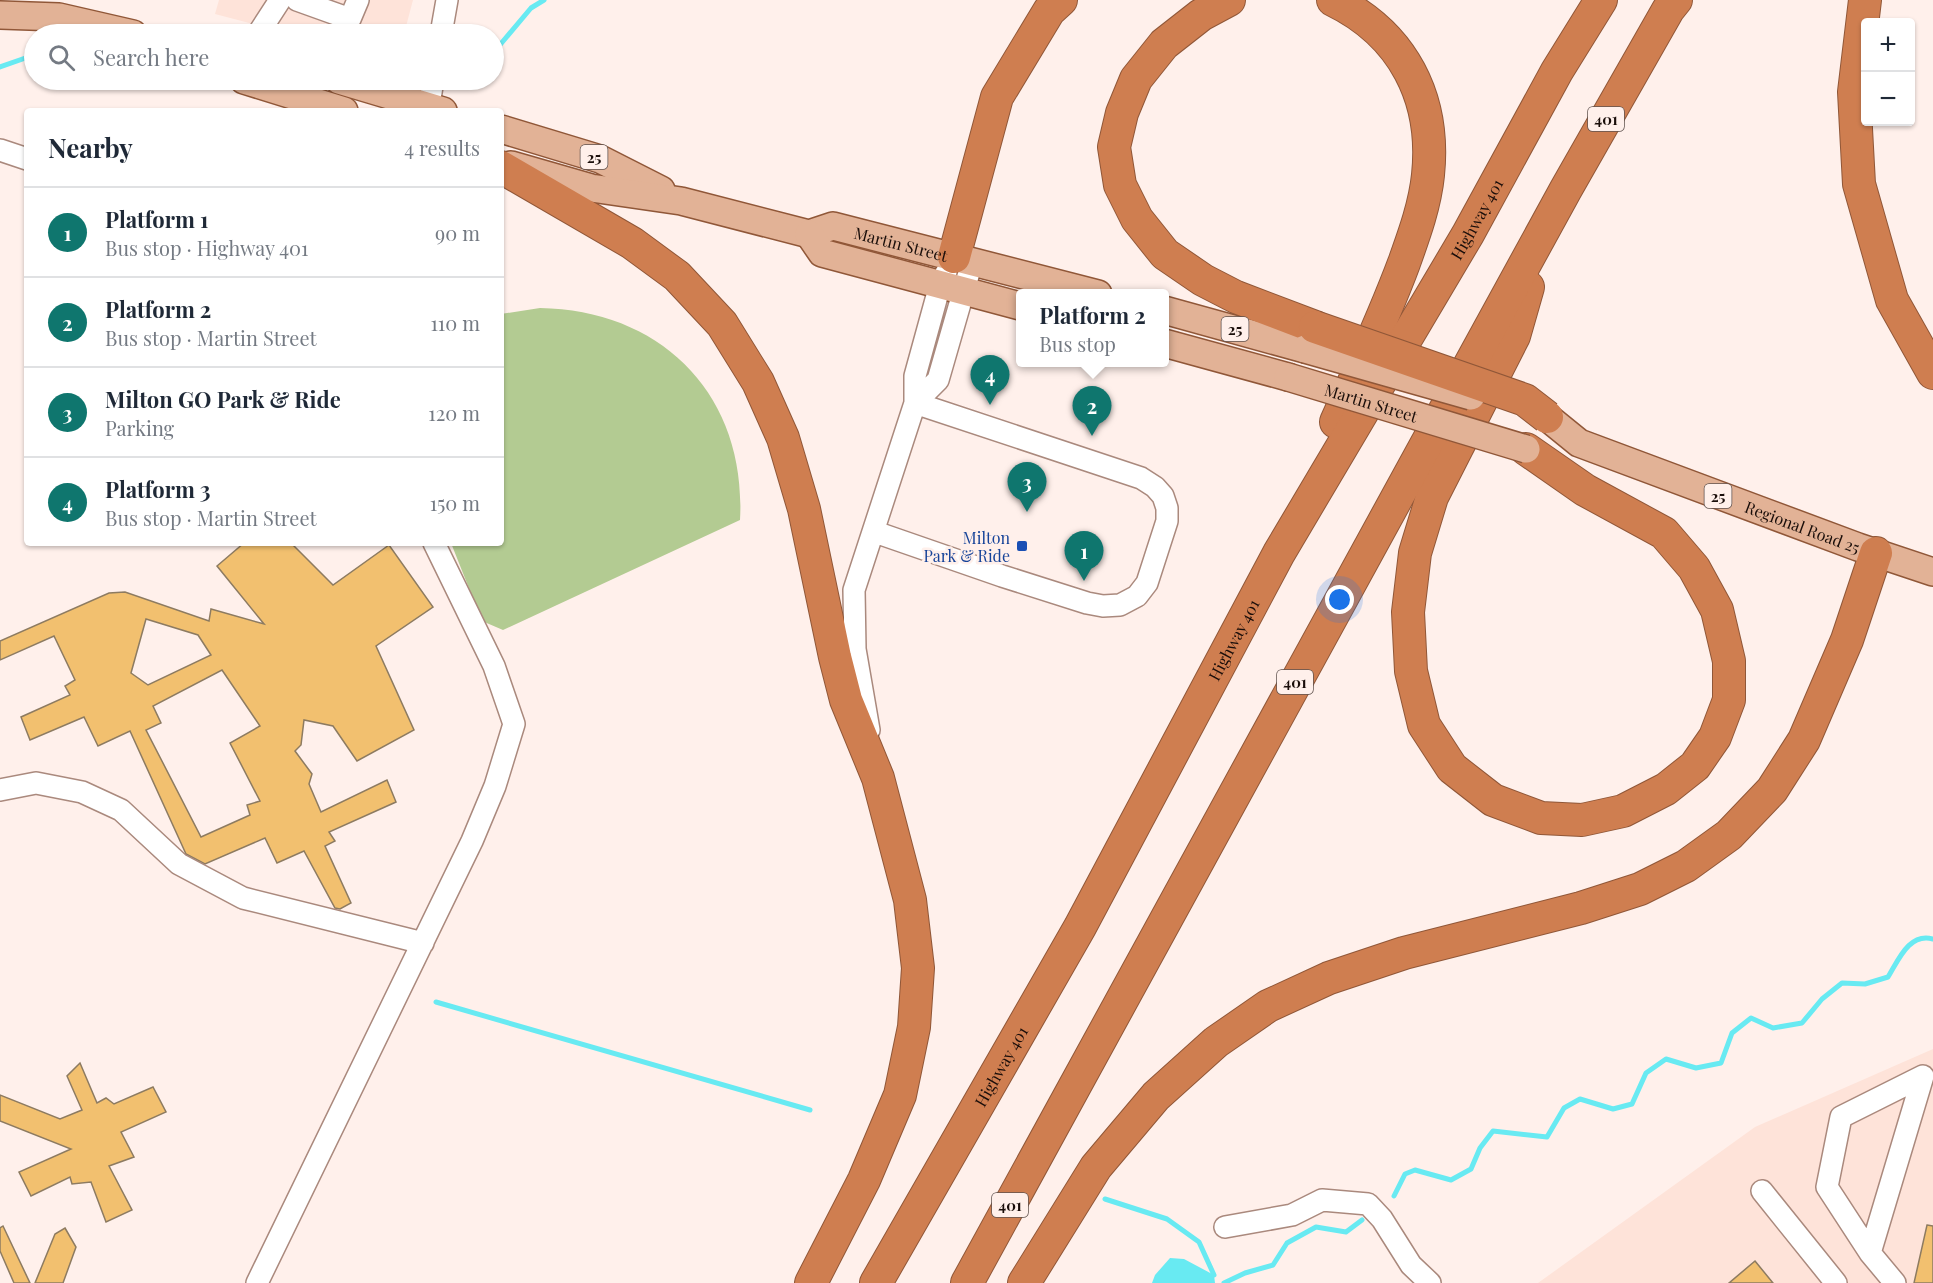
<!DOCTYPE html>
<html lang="en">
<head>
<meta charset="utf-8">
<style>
  :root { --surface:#fff; --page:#f6f6f7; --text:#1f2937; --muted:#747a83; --line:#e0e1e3; --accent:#0f766e }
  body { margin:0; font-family:"Playfair Display",serif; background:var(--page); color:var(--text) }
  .controls { position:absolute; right:18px; top:18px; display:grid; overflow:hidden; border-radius:6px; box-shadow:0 2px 4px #0004 }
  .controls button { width:54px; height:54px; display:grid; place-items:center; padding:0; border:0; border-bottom:2px solid var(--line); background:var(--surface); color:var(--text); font:30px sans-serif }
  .you { position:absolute; left:1340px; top:600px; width:21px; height:21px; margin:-15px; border:4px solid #fff; border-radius:50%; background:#1a73e8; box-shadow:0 0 0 9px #1a73e833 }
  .badge { display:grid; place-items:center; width:39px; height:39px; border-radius:50%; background:var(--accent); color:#fff; font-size:20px; font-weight:700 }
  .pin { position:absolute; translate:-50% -50px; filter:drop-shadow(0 2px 3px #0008) }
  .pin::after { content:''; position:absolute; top:32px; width:21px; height:18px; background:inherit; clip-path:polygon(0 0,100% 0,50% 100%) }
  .popup { position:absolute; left:1016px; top:289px; width:153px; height:78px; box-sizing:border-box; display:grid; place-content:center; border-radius:6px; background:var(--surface); filter:drop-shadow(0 2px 4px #0005); font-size:20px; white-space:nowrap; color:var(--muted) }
  .popup b { font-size:22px; color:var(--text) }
  .popup::after { content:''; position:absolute; left:50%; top:100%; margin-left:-12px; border:12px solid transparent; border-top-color:var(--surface) }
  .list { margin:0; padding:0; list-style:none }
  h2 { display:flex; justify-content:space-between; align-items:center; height:78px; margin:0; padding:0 24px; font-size:26px }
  h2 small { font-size:20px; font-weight:400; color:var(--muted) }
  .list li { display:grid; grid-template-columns:39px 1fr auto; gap:18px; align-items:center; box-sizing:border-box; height:90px; padding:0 24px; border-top:2px solid var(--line) }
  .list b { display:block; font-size:22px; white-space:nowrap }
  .list p { margin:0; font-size:20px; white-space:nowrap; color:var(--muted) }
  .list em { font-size:20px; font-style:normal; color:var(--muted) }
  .icon { flex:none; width:33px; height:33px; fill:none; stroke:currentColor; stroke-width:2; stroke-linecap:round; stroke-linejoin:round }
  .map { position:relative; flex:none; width:1933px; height:1283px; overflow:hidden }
  .search { position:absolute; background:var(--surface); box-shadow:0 2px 4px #0004; left:24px; top:24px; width:480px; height:66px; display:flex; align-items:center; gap:15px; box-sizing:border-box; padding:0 21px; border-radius:33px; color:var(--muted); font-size:22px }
  .panel { position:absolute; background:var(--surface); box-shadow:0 2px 4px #0004; left:24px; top:108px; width:480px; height:438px; border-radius:6px }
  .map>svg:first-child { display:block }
  .built { fill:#fee3d9 }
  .green { fill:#b3cb92 }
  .water { fill:#68eaf2 }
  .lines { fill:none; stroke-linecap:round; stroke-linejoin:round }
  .stream { stroke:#68eaf2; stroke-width:5 }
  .building { fill:#f2c06f; stroke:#8d7b61; stroke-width:1.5; fill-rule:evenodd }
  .minor-casing { stroke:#aa897d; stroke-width:24 }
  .major-casing { stroke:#905738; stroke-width:30 }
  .highway-casing { stroke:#905738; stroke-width:34 }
  .minor { stroke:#fff; stroke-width:21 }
  .major { stroke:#e2b296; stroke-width:27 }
  .highway { stroke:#cf7e50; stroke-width:32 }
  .major-bridge-casing { stroke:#905738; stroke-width:30; stroke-linecap:butt }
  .highway-bridge-casing { stroke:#905738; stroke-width:34; stroke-linecap:butt }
  .major-bridge { stroke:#e2b296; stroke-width:27 }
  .highway-bridge { stroke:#cf7e50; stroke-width:32 }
  .transit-dot { fill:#1a4fb4; stroke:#fff0eb; stroke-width:2 }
  .labels { text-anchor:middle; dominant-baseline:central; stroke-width:5; stroke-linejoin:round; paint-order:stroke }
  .shield { fill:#fff0eb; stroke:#5f524e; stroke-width:1.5 }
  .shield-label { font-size:15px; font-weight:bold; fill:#1a0e0a }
  .street-label { font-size:16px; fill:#1a0e0a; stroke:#fff0eb }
  .transit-label { font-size:16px; fill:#164399; stroke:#fff0eb; text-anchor:end }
</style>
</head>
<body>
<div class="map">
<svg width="1933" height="1283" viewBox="0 0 1933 1283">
  <rect width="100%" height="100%" fill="#fff0eb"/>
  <!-- built -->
  <path class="built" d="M219 0H413L404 34H291L215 14Z
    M1933 1049V1283H1538L1755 1127Z"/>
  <!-- green -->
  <path class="green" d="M540 308C663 310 747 396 740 520L503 630 482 621 451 543H501V314Z"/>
  <!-- water -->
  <path class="water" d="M1170 1258 1184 1259 1214 1275 1215 1283H1152L1155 1275Z"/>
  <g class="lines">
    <!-- stream -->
    <path class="stream" d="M494 52 531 8 544 0
      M0 67 34 55
      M436 1002 810 1110
      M1394 1196 1405 1174 1415 1170 1451 1180 1471 1169 1480 1148 1493 1131 1547 1137 1564 1108 1580 1099 1613 1109 1632 1104 1646 1073 1666 1059 1696 1068 1721 1063 1732 1033 1751 1018 1773 1028 1802 1023 1822 999 1842 983 1865 984 1888 977C1898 961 1909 932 1933 939
      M1105 1199 1167 1219 1199 1242 1214 1275
      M1224 1283 1245 1273 1273 1265 1287 1243 1316 1227 1346 1232 1362 1220"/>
  </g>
  <!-- building -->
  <path class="building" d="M244 543H291L333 585 389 545 433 607 376 646 414 730 357 761 333 726 304 720 301 745 295 751 312 774 309 784 321 812 387 780 396 802 329 832 335 841 325 846 351 903 340 909 335 908 304 851 277 863 265 838 205 864 186 854 130 731 98 746 84 717 30 740 21 717 70 695 65 686 75 680 54 636 0 660V641L109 593 125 592 209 621 211 609 264 624 217 566ZM146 619 198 635 211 655 148 685 131 673ZM222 670 260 726 230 743 260 801 247 805 250 815 201 837 146 730 161 723 153 706Z
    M80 1063 97 1103 106 1098 114 1104 153 1087 166 1112 121 1132 134 1157 109 1166 132 1210 106 1222 91 1182 72 1184 70 1177 31 1196 19 1172 71 1149 0 1121V1095L60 1119 82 1110 67 1076Z
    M1927 1225 1933 1226V1283H1914Z
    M3 1226 30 1283H14L0 1251V1228Z
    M65 1228 76 1247 63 1283H35L55 1234Z
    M1755 1261 1773 1283H1729Z"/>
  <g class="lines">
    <defs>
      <path id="minor" d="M297 0 350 19 358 0
        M258 34 280 0
        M441 34 447 0
        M428 111 433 80
        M0 150 27 159
        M915 403 938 380 972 262
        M875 532 1002 576 1087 603 1103 606 1120 605 1137 596 1147 583 1167 521V508L1163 496 1155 487 1141 478 915 403
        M869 730 855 649 854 590 915 403V376L940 285 946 273
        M0 790 36 783 82 792 121 810 179 864 243 898 423 943
        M1762 1191 1836 1283
        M1225 1227 1292 1215 1322 1200 1368 1204 1382 1219 1411 1265 1430 1283
        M1870 1253 1923 1076 1841 1117 1827 1187 1870 1253 1895 1283
        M257 1283 472 841 495 786 514 724 494 666 434 543"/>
      <g id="major">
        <path d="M0 15 59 17 133 34"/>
        <path d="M244 80 344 111"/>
        <path d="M339 80 443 111"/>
        <path d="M501 129 600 159 661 190"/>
        <path id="s1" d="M511 165 591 188 681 201 809 234 833 226 1098 294"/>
        <path d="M809 234 822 253 1020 306"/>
        <path d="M1164 310 1305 349"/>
        <path d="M1164 343 1288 377"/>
        <path id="s2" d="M1547 417 1579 443 1858 547 1933 572"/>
      </g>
      <g id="highway">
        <path d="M1229 0 1201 15 1164 44 1136 79 1122 113 1114 147 1120 185 1137 219 1165 254 1203 280 1236 297 1315 327"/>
        <path d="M1333 0C1403 34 1436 98 1428 175 1425 205 1414 235 1404 263 1384 317 1359 370 1336 422"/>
        <path d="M1865 0 1854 92 1859 184 1892 300 1933 373"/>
        <path d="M501 167 632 243 677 276 722 324 758 382 783 438 804 509 835 657 846 700 878 778 910 900 918 968 914 1027 900 1095 864 1180 811 1283"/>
        <path d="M954 257 997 97 1049 11 1061 0"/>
        <path d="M1526 449 1585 490 1664 533 1694 568 1717 610 1729 661V700L1715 737 1695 766 1666 789 1623 811 1582 820 1541 818 1493 800 1452 768 1424 725 1411 671 1408 612 1415 553 1432 497 1514 336 1528 287"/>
        <path id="s3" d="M876 1283 1080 927 1279 553 1468 234 1557 71 1601 0"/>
        <path d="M967 1283 1566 189 1668 10 1676 0"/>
        <path d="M1024 1283 1096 1167 1156 1096 1216 1042 1268 1006 1329 978 1404 953 1581 908 1640 889 1686 866 1729 835 1772 790 1804 740 1847 640 1876 553"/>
      </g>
    </defs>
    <!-- minor casing -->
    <use href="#minor" class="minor-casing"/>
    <!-- major casing -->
    <use href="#major" class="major-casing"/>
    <!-- highway casing -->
    <use href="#highway" class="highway-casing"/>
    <!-- minor -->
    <use href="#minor" class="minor"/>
    <!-- major -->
    <use href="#major" class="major"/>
    <!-- highway -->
    <use href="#highway" class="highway"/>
    <defs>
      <g id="major-bridge">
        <path d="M1305 349 1471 396"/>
        <path id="s4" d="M1288 377 1526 449"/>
      </g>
      <path id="highway-bridge" d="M1315 327 1525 400 1547 417"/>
    </defs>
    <!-- major-bridge casing -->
    <use href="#major-bridge" class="major-bridge-casing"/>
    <!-- highway-bridge casing -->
    <use href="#highway-bridge" class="highway-bridge-casing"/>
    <!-- major-bridge -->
    <use href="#major-bridge" class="major-bridge"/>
    <!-- highway-bridge -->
    <use href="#highway-bridge" class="highway-bridge"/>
  </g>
  <!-- markers -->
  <rect class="transit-dot" x="1016" y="540" width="12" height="12" rx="3"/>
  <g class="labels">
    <!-- shield labels -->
    <g class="shield">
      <rect x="1588" y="107" width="36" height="24" rx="4.5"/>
      <rect x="580.5" y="145" width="27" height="24" rx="4.5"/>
      <rect x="1221.5" y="317" width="27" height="24" rx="4.5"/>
      <rect x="1704.5" y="484" width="27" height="24" rx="4.5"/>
      <rect x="1277" y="670" width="36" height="24" rx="4.5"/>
      <rect x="992" y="1193" width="36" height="24" rx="4.5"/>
    </g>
    <g class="shield-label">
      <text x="1606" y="119">401</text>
      <text x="594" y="157">25</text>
      <text x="1235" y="329">25</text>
      <text x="1718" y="496">25</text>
      <text x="1295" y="682">401</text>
      <text x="1010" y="1205">401</text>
    </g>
    <!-- street labels -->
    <g class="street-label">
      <text stroke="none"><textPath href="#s3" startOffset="1222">Highway 401</textPath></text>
      <text stroke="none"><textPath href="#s1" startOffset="402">Martin Street</textPath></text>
      <text stroke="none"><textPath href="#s4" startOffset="87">Martin Street</textPath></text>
      <text stroke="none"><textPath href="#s2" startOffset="280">Regional Road 25</textPath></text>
      <text stroke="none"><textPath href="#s3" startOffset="736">Highway 401</textPath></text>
      <text stroke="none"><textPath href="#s3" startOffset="250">Highway 401</textPath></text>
    </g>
    <!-- transit labels -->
    <g class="transit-label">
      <text x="1010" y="537">Milton<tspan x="1010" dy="18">Park &amp; Ride</tspan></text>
    </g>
  </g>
</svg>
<div class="controls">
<button>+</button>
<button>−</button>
</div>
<div class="you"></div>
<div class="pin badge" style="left:1084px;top:581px">1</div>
<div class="pin badge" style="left:1092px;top:436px">2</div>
<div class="popup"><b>Platform 2</b>Bus stop</div>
<div class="pin badge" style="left:1027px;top:512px">3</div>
<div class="pin badge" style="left:990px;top:405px">4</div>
<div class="search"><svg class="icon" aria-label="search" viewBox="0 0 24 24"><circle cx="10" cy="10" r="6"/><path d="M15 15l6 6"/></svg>Search here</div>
<section class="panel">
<h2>Nearby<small>4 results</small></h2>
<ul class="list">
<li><span class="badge">1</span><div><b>Platform 1</b><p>Bus stop · Highway 401</p></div><em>90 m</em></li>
<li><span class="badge">2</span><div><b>Platform 2</b><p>Bus stop · Martin Street</p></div><em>110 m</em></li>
<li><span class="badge">3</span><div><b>Milton GO Park &amp; Ride</b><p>Parking</p></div><em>120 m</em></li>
<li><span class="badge">4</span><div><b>Platform 3</b><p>Bus stop · Martin Street</p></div><em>150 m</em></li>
</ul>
</section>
</div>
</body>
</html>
